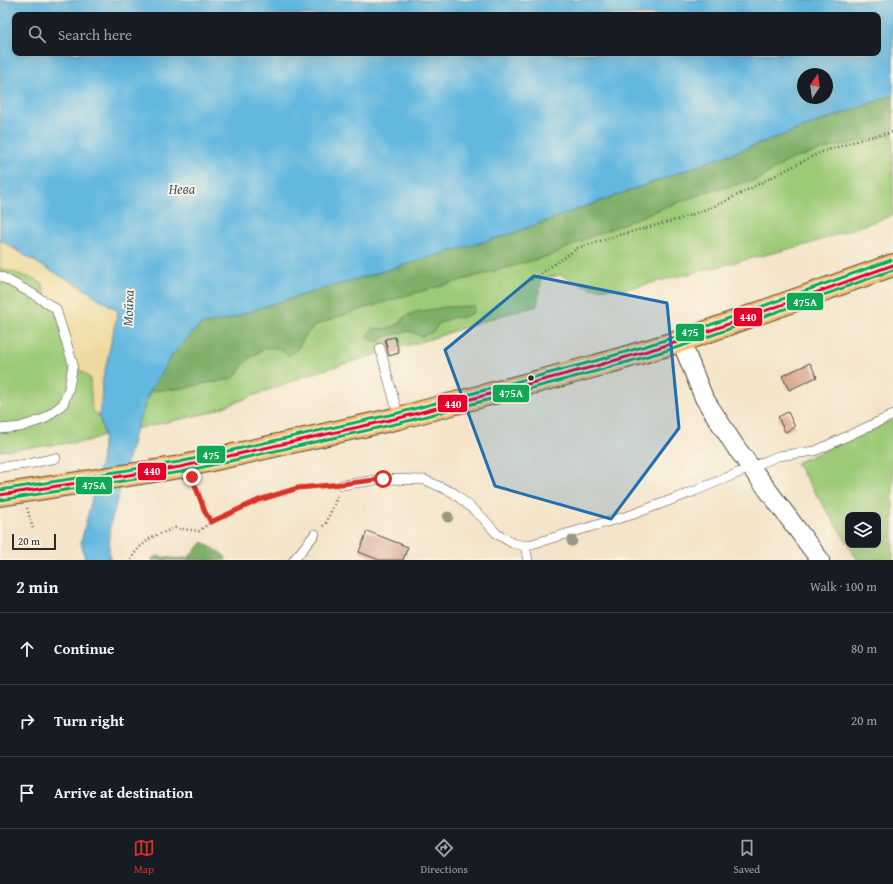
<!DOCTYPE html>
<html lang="en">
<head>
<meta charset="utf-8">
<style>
  :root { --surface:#171b24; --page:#242831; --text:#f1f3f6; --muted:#9ea1a6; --line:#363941; --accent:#d93025 }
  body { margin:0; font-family:"Gentium Book Plus",serif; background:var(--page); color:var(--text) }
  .controls { position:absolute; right:12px; bottom:12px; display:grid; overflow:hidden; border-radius:8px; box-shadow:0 4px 16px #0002 }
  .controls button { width:36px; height:36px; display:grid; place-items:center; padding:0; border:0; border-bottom:1px solid var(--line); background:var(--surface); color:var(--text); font:20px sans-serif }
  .compass { position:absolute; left:797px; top:68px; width:36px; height:36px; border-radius:50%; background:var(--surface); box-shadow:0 4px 16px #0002; rotate:13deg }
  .scale { position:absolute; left:12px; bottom:10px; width:44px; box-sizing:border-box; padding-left:4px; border:2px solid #2b2b2b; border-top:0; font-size:11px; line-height:14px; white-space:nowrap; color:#2b2b2b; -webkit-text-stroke:3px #fcf5e5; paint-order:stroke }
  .stop { position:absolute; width:12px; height:12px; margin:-9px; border:3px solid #d93025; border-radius:50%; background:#fff }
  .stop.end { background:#d93025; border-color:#fff; box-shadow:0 1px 4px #0008 }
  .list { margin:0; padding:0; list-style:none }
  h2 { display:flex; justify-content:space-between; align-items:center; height:52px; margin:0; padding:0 16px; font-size:17px }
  h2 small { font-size:13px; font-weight:400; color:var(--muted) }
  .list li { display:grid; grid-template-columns:26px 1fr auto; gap:12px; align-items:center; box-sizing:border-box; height:72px; padding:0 16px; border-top:1px solid var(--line) }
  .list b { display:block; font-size:15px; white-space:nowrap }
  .list em { font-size:13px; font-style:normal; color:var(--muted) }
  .icon { flex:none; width:22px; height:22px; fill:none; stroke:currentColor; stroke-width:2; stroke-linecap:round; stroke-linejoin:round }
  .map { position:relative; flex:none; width:893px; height:560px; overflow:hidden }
  .search { position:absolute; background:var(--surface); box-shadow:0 4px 16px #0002; left:12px; right:12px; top:12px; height:44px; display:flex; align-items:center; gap:10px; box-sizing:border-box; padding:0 14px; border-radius:8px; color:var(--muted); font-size:15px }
  .sheet { height:268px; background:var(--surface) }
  nav { display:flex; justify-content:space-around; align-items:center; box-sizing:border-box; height:56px; border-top:1px solid var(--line); background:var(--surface); font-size:11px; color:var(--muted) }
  nav a { display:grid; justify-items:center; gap:2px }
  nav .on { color:var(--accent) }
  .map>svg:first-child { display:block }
  .green { fill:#9dca77; stroke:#647a51 }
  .forest { fill:#7eae68; stroke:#546c4a }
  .sand { fill:#eeda9e; stroke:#8c8264 }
  .water { fill:#63b8e0; stroke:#477286; fill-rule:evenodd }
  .building { fill:#d8a791 }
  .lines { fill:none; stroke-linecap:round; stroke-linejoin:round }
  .service-casing { stroke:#494743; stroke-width:10 }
  .minor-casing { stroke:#494743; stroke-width:20 }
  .primary-casing { stroke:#494743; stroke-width:24 }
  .path { stroke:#494743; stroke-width:2.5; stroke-dasharray:1 3; stroke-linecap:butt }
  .service { stroke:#fff; stroke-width:9 }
  .minor { stroke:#fff; stroke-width:18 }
  .primary { stroke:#fbbd6e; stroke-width:22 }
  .bus-1-casing { stroke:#fcf5e5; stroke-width:6 }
  .bus-2-casing { stroke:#fcf5e5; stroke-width:6 }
  .bus-3-casing { stroke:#fcf5e5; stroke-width:6 }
  .bus-1 { stroke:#e4002b; stroke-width:3 }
  .bus-2 { stroke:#10a855; stroke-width:3 }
  .bus-3 { stroke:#10a855; stroke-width:3 }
  .tree { fill:#98997f }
  .route { stroke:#d93025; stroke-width:5 }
  .marked { fill:#1f6fb2; fill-opacity:0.2; stroke:#1f6fb2; stroke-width:3; stroke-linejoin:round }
  .bus-dot { fill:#2b2b2b; stroke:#fcf5e5; stroke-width:1.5 }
  .labels { text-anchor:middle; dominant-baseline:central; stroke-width:3.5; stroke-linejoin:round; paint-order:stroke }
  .water-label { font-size:14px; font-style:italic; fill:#3f5c6a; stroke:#fcf5e5 }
  .line-badge { stroke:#fcf5e5; stroke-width:1.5 }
  .badge-label { font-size:11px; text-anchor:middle; font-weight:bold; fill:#fff }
</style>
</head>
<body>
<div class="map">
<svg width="893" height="560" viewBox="0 0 893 560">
  <rect width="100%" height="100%" fill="#fcf5e5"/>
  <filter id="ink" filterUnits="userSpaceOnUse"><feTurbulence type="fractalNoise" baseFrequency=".025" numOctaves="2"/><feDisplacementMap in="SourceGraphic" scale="8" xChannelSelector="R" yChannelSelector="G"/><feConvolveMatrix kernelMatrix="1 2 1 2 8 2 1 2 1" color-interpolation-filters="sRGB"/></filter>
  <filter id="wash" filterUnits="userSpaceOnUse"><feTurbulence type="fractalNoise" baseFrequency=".012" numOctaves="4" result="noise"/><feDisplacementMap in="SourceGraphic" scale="16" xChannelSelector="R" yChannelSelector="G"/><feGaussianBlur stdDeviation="0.9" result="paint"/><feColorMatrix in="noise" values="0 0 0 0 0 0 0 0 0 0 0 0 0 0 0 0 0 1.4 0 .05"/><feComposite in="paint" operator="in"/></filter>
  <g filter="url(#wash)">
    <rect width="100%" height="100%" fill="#f4e4c9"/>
    <!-- green -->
    <path class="green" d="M893 95V215L809 244 627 289 591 288 560 275 541 279 537 306 499 316 430 339 310 374 208 413 136 429 150 391 265 306 510 234Z
      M0 268 34 279 43 284V293L56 309 73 364 90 378 92 411 99 415 104 435 88 441 0 451Z
      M893 420V560H858L848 545H878V515H848V544L796 463Z"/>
    <!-- forest -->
    <path class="forest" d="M893 95V134L832 147 790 160 759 179 709 191 666 207 590 237 552 255 401 297 337 317 314 326 307 334 298 348 289 356 278 348H266L252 356 243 365 234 378 216 382 206 383 186 388 150 391 173 354 200 325 230 319 265 306 510 234Z
      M474 306V312L464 317 451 318 438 324 434 331 421 337 410 331 387 336 377 342 369 339 368 333 374 328 385 329 392 327 401 323 404 317 416 312 445 307Z
      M203 542 225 556 226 560H151L155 556 177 559 188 558Z"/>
    <!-- sand -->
    <path class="sand" d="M0 240 41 265 83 288 118 311 102 384 101 406 99 415 92 411 90 378 73 364 56 309 46 302 43 284 34 279 0 268Z"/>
    <!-- water -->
    <path class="water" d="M0 0H893V95L510 234 265 306 230 319 200 325 173 354 150 391 136 429 110 526 109 553 111 560H85L81 542 101 462 104 435 99 415 101 406 102 384 118 311 83 288 41 265 0 240ZM15 15H878V53H15ZM803 74H827V98H803Z"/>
    <g id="blocks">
      <!-- building -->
      <path class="building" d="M395 337 399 353 389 356 385 339Z
        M810 363 817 377 789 390 782 376Z
        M788 412 795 427 785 432 778 417Z
        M367 531 408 547 403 560H379L359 552Z"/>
    </g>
  </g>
  <g filter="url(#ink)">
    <use href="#blocks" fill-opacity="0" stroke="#494743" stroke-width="1"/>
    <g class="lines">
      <defs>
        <path id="service" d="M0 276 33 294 56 309 73 364 69 388 63 404 44 419 20 427 0 429
          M380 348 399 418
          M0 467 28 464 56 458
          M342 485 383 479 425 480 454 493 483 518 497 534 512 543 525 546
          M294 560 315 534
          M528 560 525 546 631 515 695 491 778 456 815 451 893 415"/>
        <path id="minor" d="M681 341 704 398 735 446 820 560"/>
        <path id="primary" d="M0 495 180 467 399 418 596 366 681 341 893 265"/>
      </defs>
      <!-- service casing -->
      <use href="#service" class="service-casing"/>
      <!-- minor casing -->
      <use href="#minor" class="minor-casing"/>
      <!-- primary casing -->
      <use href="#primary" class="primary-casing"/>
      <!-- path -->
      <path class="path" d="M531 280 578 248 619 235 680 219 722 203 819 153 862 139 893 132
        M27 508 33 529
        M211 522 259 500 299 488 332 485
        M323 526 326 523 338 495
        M131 560 134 554 140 547 152 537 175 528 199 531 211 522 205 512 194 481"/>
      <!-- service -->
      <use href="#service" class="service"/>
      <!-- minor -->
      <use href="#minor" class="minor"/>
      <!-- primary -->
      <use href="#primary" class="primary"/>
      <defs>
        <path id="bus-1" d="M0 495 180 467 399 418 596 366 681 341 893 265"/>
        <path id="bus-2" d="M1 500 181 472 400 423 597 371 682 346 893 270"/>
        <path id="bus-3" d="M0 490 179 462 398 413 595 361 679 336 891 260"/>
      </defs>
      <!-- bus-1 casing -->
      <use href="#bus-1" class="bus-1-casing"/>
      <!-- bus-2 casing -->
      <use href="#bus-2" class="bus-2-casing"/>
      <!-- bus-3 casing -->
      <use href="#bus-3" class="bus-3-casing"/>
      <!-- bus-1 -->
      <use href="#bus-1" class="bus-1"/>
      <!-- bus-2 -->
      <use href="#bus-2" class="bus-2"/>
      <!-- bus-3 -->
      <use href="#bus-3" class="bus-3"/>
    </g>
    <!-- trees -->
    <g class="tree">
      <circle cx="448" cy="517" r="5.5"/>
      <circle cx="572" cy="541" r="5.5"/>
    </g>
  </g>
  <g class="lines" filter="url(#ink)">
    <!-- route -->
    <path class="route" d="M192 477 205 512 211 522 259 500 298 488 342 484 383 479"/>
  </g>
  <!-- marked area -->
  <path class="marked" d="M534 276 667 303 679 428 611 519 495 486 445 350Z"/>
  <!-- markers -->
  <circle class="bus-dot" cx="531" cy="378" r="3.5"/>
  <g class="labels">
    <!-- water labels -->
    <g class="water-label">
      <text x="182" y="189">Нева</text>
      <text transform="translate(128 308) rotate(-88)">Мойка</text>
    </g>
  </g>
  <g class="line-badge">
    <rect x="786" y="292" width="38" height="19" rx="4" fill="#10a855"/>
    <rect x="733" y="307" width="30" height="20" rx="4" fill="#e4002b"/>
    <rect x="675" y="323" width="30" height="19" rx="4" fill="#10a855"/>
    <rect x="492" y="384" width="38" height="19" rx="4" fill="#10a855"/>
    <rect x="437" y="394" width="31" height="19" rx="4" fill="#e4002b"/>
    <rect x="196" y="445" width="30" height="19" rx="4" fill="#10a855"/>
    <rect x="137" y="462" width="30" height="19" rx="4" fill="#e4002b"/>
    <rect x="75" y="476" width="38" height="19" rx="4" fill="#10a855"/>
  </g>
  <g class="badge-label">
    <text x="805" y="306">475А</text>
    <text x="748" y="321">440</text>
    <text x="690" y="336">475</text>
    <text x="511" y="397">475А</text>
    <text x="453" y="408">440</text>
    <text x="211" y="459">475</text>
    <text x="152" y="475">440</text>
    <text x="94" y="489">475А</text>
  </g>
</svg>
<div class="controls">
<button><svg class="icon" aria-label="layers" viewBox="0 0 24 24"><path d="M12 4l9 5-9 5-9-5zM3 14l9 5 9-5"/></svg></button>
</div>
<svg class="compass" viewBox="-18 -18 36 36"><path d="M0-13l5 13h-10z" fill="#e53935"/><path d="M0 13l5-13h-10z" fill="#9ea1a6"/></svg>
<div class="scale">20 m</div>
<div class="stop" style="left:383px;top:479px"></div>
<div class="stop end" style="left:192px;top:477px"></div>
<div class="search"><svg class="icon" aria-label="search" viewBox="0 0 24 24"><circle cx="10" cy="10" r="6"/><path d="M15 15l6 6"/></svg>Search here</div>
</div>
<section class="sheet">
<h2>2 min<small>Walk · 100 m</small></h2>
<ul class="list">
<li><svg class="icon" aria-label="ahead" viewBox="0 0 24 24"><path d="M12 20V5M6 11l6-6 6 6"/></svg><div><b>Continue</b></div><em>80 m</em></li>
<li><svg class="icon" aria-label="right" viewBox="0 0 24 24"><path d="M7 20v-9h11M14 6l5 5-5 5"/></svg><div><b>Turn right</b></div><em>20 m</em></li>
<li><svg class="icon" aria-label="arrive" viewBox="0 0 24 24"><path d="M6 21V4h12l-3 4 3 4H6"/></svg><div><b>Arrive at destination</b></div></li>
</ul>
</section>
<nav>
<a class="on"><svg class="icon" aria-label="map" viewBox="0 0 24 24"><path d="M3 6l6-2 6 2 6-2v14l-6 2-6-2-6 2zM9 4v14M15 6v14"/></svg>Map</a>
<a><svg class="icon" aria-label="directions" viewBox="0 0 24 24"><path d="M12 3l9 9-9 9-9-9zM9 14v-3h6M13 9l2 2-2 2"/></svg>Directions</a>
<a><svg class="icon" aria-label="saved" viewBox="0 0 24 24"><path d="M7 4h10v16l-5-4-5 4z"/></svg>Saved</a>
</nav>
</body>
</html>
